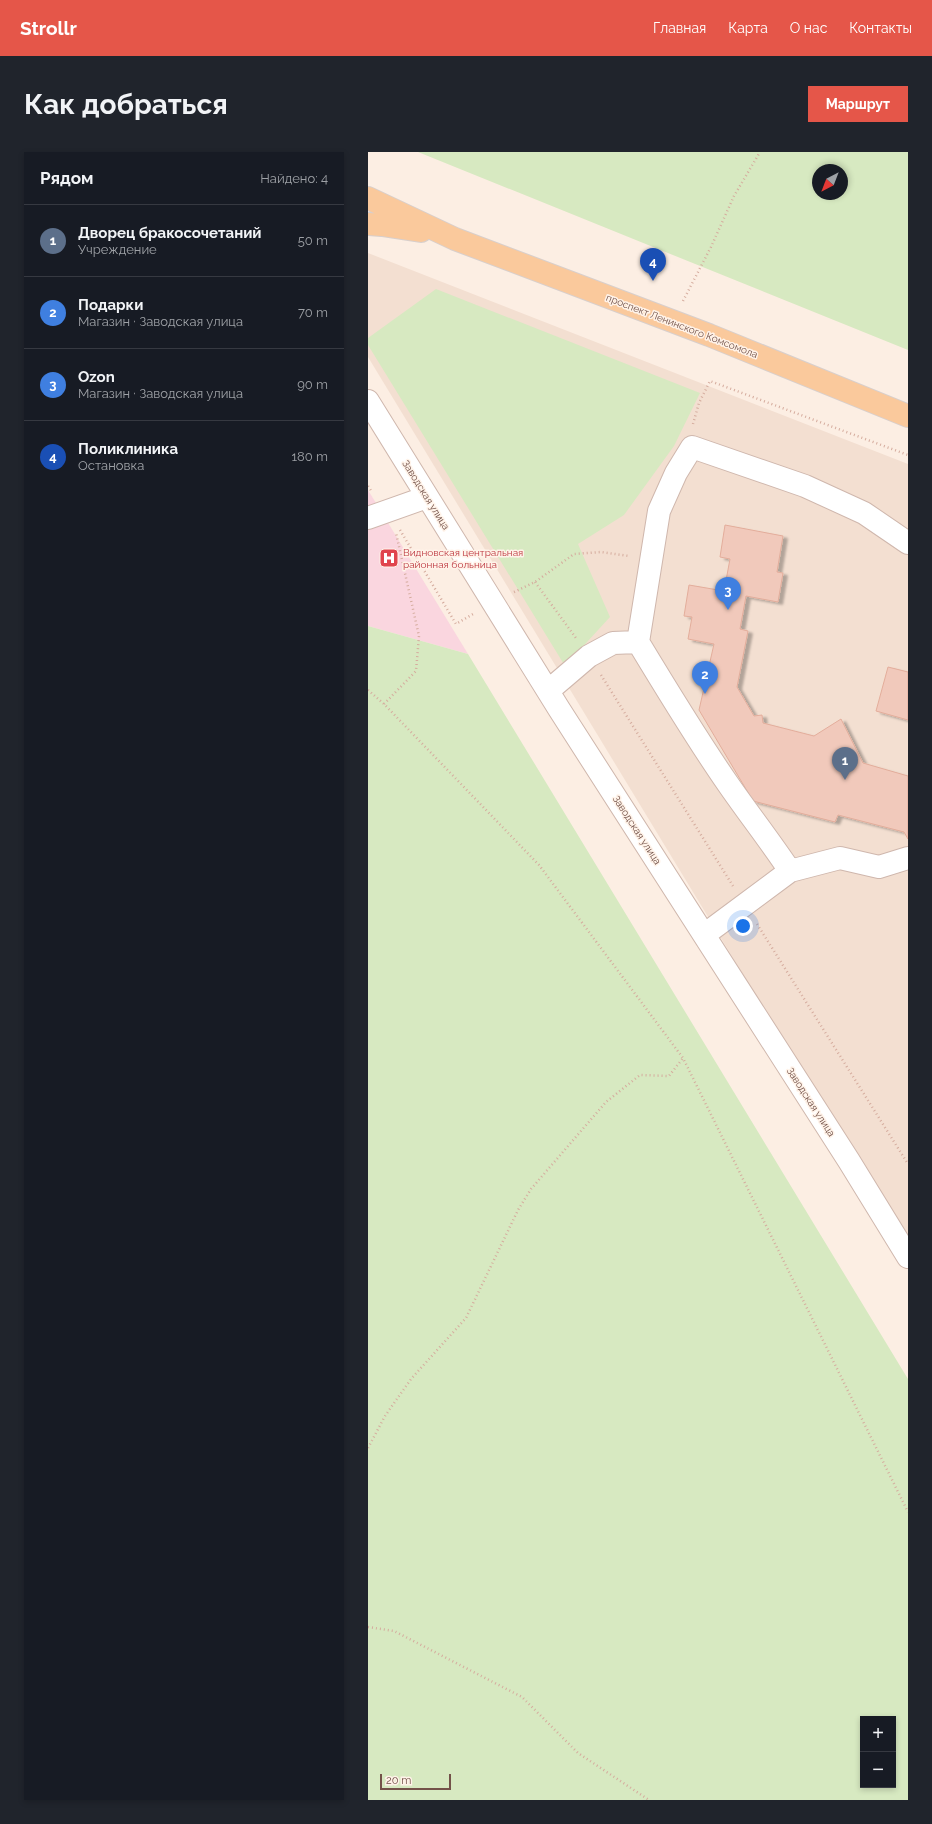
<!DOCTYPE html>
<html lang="ru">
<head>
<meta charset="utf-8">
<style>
  :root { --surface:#171b24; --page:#20242c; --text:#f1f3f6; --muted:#9ea1a6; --line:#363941; --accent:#e55649 }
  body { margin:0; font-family:Raleway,sans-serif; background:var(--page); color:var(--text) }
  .controls { position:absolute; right:12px; bottom:12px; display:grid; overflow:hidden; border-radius:0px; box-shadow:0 2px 6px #0003 }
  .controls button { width:36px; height:36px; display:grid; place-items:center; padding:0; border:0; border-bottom:1px solid var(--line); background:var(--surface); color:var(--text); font:20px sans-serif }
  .compass { position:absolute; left:444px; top:12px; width:36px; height:36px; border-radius:50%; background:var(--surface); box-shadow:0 2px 6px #0003; rotate:222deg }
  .scale { position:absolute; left:12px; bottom:10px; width:71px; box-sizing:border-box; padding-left:4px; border:2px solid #735249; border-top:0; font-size:11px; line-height:14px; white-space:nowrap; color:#735249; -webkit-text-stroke:3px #fff3e9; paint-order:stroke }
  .you { position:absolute; left:375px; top:774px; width:14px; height:14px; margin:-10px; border:3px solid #fff; border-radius:50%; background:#1a73e8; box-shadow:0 0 0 6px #1a73e833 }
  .badge { display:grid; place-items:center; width:26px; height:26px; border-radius:50%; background:var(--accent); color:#fff; font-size:13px; font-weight:700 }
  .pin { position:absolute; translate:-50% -33px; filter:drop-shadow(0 1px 2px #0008) }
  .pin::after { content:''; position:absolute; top:21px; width:14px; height:12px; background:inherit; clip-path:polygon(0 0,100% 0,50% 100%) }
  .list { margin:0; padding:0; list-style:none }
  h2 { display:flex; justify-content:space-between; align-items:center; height:52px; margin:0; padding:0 16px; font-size:17px }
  h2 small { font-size:13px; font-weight:400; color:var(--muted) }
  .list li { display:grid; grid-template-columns:26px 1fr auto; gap:12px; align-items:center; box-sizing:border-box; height:72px; padding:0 16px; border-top:1px solid var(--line) }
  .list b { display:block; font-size:15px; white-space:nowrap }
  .list p { margin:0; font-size:13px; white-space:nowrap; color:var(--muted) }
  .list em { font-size:13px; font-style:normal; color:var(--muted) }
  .map { position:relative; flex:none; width:540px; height:1648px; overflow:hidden; border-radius:0px }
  header { display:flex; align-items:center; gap:24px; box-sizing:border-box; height:56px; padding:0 20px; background:var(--accent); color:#fff }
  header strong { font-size:19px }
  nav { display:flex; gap:22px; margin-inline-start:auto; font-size:14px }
  .intro { display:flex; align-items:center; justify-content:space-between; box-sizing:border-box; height:96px; padding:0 24px }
  h1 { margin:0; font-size:28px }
  .button { padding:10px 18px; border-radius:0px; background:var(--accent); color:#fff; font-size:14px; font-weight:700 }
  main { display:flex; gap:24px; padding:0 24px }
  aside { flex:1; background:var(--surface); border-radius:0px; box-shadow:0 2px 6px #0003 }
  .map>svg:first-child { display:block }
  .residential { fill:#f3dfd1 }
  .medical { fill:#fad6df }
  .green { fill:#d7e9c1; fill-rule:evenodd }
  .building { fill:#f1c9bb; stroke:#e3ad9b; filter:url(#shadow) }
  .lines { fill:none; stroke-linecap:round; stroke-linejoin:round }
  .minor-casing { stroke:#cfb7ad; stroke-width:24 }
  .major-casing { stroke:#d8cfcc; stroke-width:24 }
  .path { stroke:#d5ac9e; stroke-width:2.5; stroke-dasharray:1 3; stroke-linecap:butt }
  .minor { stroke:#fff; stroke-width:22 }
  .major { stroke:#fac99c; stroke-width:22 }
  .labels { text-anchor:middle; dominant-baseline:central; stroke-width:3; stroke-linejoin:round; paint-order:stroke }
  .street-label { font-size:10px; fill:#735249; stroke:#fff3e9 }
  .health-label { font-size:10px; fill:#be3a42; stroke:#fff3e9; text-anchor:start }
</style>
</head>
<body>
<header>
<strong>Strollr</strong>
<nav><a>Главная</a><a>Карта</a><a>О нас</a><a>Контакты</a></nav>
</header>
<div class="intro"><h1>Как добраться</h1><a class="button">Маршрут</a></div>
<main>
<aside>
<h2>Рядом<small>Найдено: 4</small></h2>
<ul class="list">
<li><span class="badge" style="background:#5c6f8a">1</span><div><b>Дворец бракосочетаний</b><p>Учреждение</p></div><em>50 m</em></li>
<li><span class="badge" style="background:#3f7fe0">2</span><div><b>Подарки</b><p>Магазин · Заводская улица</p></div><em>70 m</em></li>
<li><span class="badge" style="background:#3f7fe0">3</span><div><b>Ozon</b><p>Магазин · Заводская улица</p></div><em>90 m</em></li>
<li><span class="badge" style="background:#1a4fb4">4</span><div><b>Поликлиника</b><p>Остановка</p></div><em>180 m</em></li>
</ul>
</aside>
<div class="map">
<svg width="540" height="1648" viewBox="0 0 540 1648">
  <defs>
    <filter id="shadow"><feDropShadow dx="4.5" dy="2.5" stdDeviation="1" flood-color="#0004"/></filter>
  </defs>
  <rect width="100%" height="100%" fill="#fceee3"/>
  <!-- residential -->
  <path class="residential" d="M0 101 540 312V1094L0 205Z"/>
  <!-- medical -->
  <path class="medical" d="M0 338 100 502 0 474Z"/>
  <!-- green -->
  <path class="green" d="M50 0H540V198ZM450 18H474V42H450Z
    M68 137 332 241 306 294 256 363 210 392 242 465 197 514 0 193V186Z
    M0 474 100 502 540 1227V1648H0ZM495 1567H525V1633H495Z"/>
  <!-- building -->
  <path class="building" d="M357 373 415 384 409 420 415 421 410 450 378 444 372 477 380 479 369 535 386 564 394 563 395 571 446 584 473 567 495 611 540 624V687L536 680 470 663 467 670 385 649 331 558 346 492 320 487 324 465 316 464 321 433 356 439 362 407 352 405Z
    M520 515 540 520V568L508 559Z"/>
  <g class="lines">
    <defs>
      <path id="minor" d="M0 249 191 557 481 1009 540 1105
        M0 366 59 345
        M180 539 221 504 245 491 270 490
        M422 719 472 706 511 715 540 706
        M336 783 422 719C402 689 380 661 360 632 328 586 299 538 270 490L291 359 308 321 324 295 437 334 496 361 540 391"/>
      <path id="major" d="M0 46 87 87 341 183 540 264
        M0 72 14 73 53 79"/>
    </defs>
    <!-- minor casing -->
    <use href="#minor" class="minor-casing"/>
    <!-- major casing -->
    <use href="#major" class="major-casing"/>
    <!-- path -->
    <path class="path" d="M315 149 343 95 366 44 392 0
      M325 272 331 251 342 229 540 303
      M0 334 4 340
      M32 378 88 472 105 462
      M167 430 208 486
      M146 440 167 430 206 402 233 400 261 404
      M233 523 365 734
      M0 538 16 552 171 713 315 906 540 1360
      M16 552 48 519 51 484 28 381
      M389 772 540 1012
      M0 1296 17 1264 43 1227 98 1166 150 1058 163 1037 238 950 272 923 301 924 315 906
      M0 1475 26 1479 154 1545 210 1601 281 1648"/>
    <!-- minor -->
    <use href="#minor" class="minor"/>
    <!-- major -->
    <use href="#major" class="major"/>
  </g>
  <!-- icons -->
  <defs>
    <symbol id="hospital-square" viewBox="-11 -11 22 22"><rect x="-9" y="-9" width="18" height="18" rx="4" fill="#e0444e" stroke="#fff3e9"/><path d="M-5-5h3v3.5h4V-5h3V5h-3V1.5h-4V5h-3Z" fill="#fff"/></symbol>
  </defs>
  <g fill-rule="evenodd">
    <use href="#hospital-square" x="10" y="395" width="22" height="22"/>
  </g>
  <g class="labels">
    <!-- street labels -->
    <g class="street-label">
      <text transform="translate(314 174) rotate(21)">проспект Ленинского Комсомола</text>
      <text transform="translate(58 343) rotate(58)">Заводская улица</text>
      <text transform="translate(269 678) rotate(57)">Заводская улица</text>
      <text transform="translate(443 950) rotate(57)">Заводская улица</text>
    </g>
    <!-- health labels -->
    <g class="health-label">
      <text x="35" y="400">Видновская центральная<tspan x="35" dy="12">районная больница</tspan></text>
    </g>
  </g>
</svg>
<div class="controls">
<button>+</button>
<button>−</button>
</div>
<svg class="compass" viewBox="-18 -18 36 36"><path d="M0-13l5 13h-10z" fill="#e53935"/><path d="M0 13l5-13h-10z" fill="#9ea1a6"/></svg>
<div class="scale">20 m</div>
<div class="you"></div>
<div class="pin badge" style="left:477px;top:628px;background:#5c6f8a">1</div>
<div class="pin badge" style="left:337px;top:542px;background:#3f7fe0">2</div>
<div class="pin badge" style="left:360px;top:458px;background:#3f7fe0">3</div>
<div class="pin badge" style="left:285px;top:129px;background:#1a4fb4">4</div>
</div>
</main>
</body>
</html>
